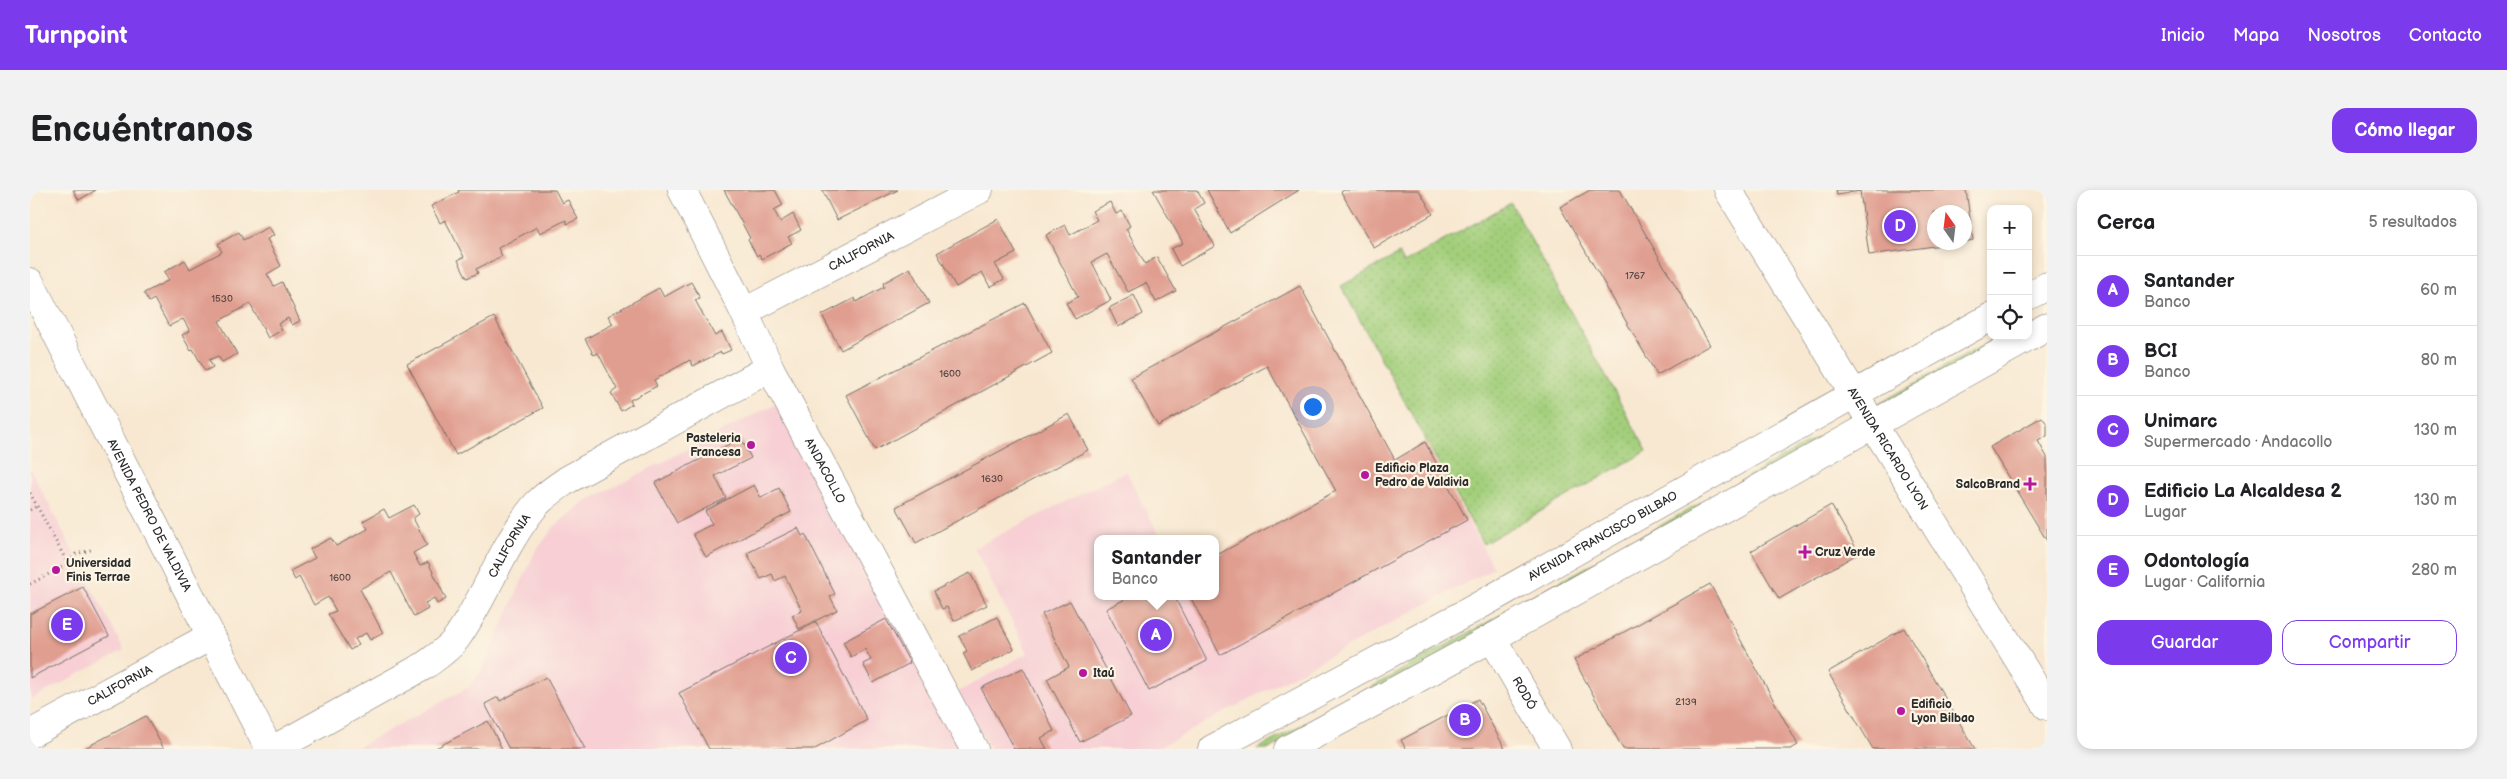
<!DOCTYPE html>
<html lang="es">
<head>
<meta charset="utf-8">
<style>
  :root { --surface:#fff; --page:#f2f2f2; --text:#202124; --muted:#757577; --line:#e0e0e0; --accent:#7c3aed }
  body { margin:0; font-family:"Balsamiq Sans",sans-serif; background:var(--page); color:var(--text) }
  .controls { position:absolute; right:15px; top:15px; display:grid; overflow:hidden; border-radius:10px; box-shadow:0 2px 8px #0003 }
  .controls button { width:45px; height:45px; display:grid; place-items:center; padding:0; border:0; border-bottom:1px solid var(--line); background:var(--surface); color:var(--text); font:25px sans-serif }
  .compass { position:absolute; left:1897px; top:15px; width:45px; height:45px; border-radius:50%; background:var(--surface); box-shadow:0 2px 8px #0003; rotate:346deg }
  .you { position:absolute; left:1282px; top:216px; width:18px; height:18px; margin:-12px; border:4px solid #fff; border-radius:50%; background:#1a73e8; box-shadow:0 0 0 8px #1a73e833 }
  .badge { display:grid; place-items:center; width:32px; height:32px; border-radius:50%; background:var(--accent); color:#fff; font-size:16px; font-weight:700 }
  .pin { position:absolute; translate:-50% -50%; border:2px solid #fff; box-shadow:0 1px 5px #0006 }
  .popup { position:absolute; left:1064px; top:345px; width:125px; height:65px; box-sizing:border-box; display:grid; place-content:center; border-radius:10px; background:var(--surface); filter:drop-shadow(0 1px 4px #0005); font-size:16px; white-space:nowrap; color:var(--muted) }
  .popup b { font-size:19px; color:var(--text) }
  .popup::after { content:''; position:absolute; left:50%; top:100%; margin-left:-10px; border:10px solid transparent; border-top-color:var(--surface) }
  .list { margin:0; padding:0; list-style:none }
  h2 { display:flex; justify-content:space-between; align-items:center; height:65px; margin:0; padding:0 20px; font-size:21px }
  h2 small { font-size:16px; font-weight:400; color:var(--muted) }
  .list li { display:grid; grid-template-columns:32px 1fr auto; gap:15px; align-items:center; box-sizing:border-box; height:70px; padding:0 20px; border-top:1px solid var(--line) }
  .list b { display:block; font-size:19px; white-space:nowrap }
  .list p { margin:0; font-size:16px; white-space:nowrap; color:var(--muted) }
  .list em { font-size:16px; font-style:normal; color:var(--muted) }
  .actions { display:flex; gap:10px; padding:15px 20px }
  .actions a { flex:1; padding:11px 0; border:1px solid var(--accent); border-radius:15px; text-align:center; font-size:18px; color:var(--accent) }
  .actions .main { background:var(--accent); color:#fff }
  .icon { flex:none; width:28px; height:28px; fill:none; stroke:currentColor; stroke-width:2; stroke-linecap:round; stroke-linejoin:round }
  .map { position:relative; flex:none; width:2017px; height:559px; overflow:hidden; border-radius:15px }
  header { display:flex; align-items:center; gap:30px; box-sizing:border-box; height:70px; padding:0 25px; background:var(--accent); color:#fff }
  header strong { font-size:24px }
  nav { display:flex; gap:28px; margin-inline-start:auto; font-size:18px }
  .intro { display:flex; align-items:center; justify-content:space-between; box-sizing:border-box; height:120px; padding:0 30px }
  h1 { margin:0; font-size:35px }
  .button { padding:12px 22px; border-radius:15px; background:var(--accent); color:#fff; font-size:18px; font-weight:700 }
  main { display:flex; gap:30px; padding:0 30px }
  aside { flex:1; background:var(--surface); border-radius:15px; box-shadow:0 2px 8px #0003 }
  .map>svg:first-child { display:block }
  .built { fill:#f7cfd4 }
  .grass { fill:url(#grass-dots); stroke:#677d54 }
  .building { fill:#e09e90 }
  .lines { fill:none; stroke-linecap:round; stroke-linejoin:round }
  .street-casing { stroke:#736d65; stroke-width:29 }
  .secondary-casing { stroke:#736d65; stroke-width:29 }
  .primary-casing { stroke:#736d65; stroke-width:29 }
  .path { stroke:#736d65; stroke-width:3; stroke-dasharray:1 4; stroke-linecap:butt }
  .street { stroke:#fff; stroke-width:28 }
  .secondary { stroke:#fff; stroke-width:28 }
  .primary { stroke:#fff; stroke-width:28 }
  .poi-dot { fill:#b5179e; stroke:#fcf5e5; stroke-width:2 }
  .labels { text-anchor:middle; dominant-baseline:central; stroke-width:4.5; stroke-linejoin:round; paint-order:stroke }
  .number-label { font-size:10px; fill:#584844 }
  .street-label { font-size:12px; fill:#2b2b2b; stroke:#fcf5e5 }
  .poi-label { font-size:12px; font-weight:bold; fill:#2b2b2b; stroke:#fcf5e5; text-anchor:start }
</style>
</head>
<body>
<header>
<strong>Turnpoint</strong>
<nav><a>Inicio</a><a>Mapa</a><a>Nosotros</a><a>Contacto</a></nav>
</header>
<div class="intro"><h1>Encuéntranos</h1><a class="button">Cómo llegar</a></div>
<main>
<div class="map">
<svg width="2017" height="559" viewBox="0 0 2017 559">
  <defs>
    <pattern id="grass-dots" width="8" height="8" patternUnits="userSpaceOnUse" patternTransform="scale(1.25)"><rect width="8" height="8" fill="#a3cf7c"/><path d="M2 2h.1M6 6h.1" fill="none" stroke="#8cb26b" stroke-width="1.8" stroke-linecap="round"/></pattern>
  </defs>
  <rect width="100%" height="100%" fill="#fcf5e5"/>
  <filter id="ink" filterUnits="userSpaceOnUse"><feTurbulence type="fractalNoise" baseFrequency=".02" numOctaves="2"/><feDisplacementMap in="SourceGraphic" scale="10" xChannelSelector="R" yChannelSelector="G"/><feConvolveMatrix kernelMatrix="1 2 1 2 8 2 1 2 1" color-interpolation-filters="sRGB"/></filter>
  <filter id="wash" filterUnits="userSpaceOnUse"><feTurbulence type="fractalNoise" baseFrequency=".0096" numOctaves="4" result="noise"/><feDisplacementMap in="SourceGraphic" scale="20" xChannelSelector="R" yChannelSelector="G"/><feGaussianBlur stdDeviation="1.12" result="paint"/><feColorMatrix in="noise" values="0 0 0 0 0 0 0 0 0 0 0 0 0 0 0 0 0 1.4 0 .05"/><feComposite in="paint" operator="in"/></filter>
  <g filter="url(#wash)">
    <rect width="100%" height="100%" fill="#f8e8d1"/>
    <!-- built -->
    <path class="built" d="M747 213 935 559H324L439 497 452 481 504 364 524 337 551 314Z
      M0 278 94 460 0 510Z
      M1096 281 1131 349H1067V406H1161L1171 426 1416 292 1464 378 1126 559H960L928 502 998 463 944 358Z"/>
    <!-- grass -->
    <path class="grass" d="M1481 13 1617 261 1453 354 1311 96 1369 64 1374 73Z
      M1970 146H1983L1301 526 1239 559H1227L1324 507Z"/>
    <g id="blocks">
      <!-- building -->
      <path class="building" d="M43 0H66L49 10Z
        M428 0H525L532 13 538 10 548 29 537 34 536 30 510 43 507 37 468 58 472 66 446 79 448 83 437 88 428 70 434 67 415 30 410 33 401 16 429 2Z
        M694 0H745L753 15 744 20 750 32 763 24 771 40 758 47 762 53 732 69 729 64 727 66 718 50 720 48Z
        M792 0H868L807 30Z
        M1123 0H1167L1174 13 1164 19 1185 56 1150 76 1141 59 1153 53Z
        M1177 0H1269L1200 43Z
        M1314 0H1389L1403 24 1344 58 1311 2Z
        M1560 0H1590L1680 155 1627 185 1530 17Z
        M1806 0H1936L1943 50 1934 52V22H1904V52L1919 54 1839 65 1830 1 1807 5Z
        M1080 12 1086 24 1092 21 1100 36 1096 39 1115 74 1127 67 1146 101 1126 112 1116 93 1098 102 1077 64 1062 72 1081 110 1045 129 1036 113 1048 107 1016 45 1035 35 1040 45 1067 30 1062 21Z
        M968 29 986 63 965 74 974 89 960 97 952 82 926 97 907 63Z
        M239 37 244 45 237 49 251 76 237 84 244 96 252 92 270 131 262 135 258 128 248 134 252 140 238 148 220 114 189 131 207 164 192 172 188 166 179 170 183 177 175 181 163 159 161 161 152 145 160 141 153 129 139 136 124 109 119 112 114 103 139 90 134 82 155 70 160 79 192 62 188 54 209 42 213 50Z
        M880 78 899 113 811 160 792 125 825 108 826 112 854 97 853 93Z
        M661 92 670 108 665 110 685 146 692 142 701 160 692 164 691 162 663 176 660 170 624 190 627 196 600 210 602 214 591 221 581 203 587 199 568 163 564 165 555 149 583 134 578 126 629 98 634 107Z
        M1270 96 1365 270 1395 252 1437 330 1190 465 1160 406H1185V366L1306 301 1237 176 1128 236 1101 188Z
        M1104 105 1113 124 1088 137 1079 118Z
        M995 113 1022 163 845 260 816 205Z
        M464 127 513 218 426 265 377 174Z
        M1039 224 1058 260 886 353 866 317Z
        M2012 227 2017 234V246L2008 251 2017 267V351L1960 257Z
        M711 248 721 268 685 286 696 308 647 333 625 293Z
        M724 295 731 308 749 298 761 322 676 367 663 344 682 334 675 321Z
        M384 315 389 324 383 328 397 355 383 363 390 376 398 372 416 409 407 414 404 408 395 413 398 419 384 427 361 382 330 399 353 443 340 450 336 443 325 449 329 455 320 460 298 424 306 421 298 407 284 415 269 387 265 390 260 381 285 368 280 359 301 348 306 356 338 339 333 331 354 319 359 328Z
        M1801 315 1829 363 1749 409 1721 361Z
        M768 338 772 346 775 344 805 404 800 406 807 420 769 439 762 425 772 421 755 386 745 391 742 384 731 389 717 363Z
        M940 383 957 415 924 431 917 417 912 419 904 401Z
        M1680 394 1768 555 1761 559H1593L1544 470Z
        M53 397 79 446 0 488V424Z
        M1101 406H1144L1177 471 1119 501 1076 419Z
        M1040 411 1101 526 1050 552 1017 489 1039 477 1012 424Z
        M967 427 984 459 942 481 933 463 937 461 929 446Z
        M856 429 880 473 843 493 833 474 841 470 835 459 821 467 813 452Z
        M786 432 837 530 785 559H679L649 503Z
        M1874 438 1945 559H1843L1798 482Z
        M993 478 1024 541 1011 548 1017 559H984L951 498Z
        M516 487 555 559H479L455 514 468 507 470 511Z
        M1448 509 1475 559H1376L1371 550Z
        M116 526 134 559H53Z
        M458 531 472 559H404Z"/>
    </g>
  </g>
  <g filter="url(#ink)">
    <use href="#blocks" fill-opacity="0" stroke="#736d65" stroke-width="1"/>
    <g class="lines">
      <defs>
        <g id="street">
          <path id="s1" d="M652 0 714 122 740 178 944 559"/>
          <path id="s2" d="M714 122 949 0"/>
          <path id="s3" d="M1462 448 1527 559"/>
          <path id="s4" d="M0 544 181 446"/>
          <path id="s5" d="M244 559 394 476C405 468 418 460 426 449 456 407 472 356 504 317 513 306 526 298 537 290L740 178"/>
        </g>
        <g id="secondary">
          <path id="s6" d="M1698 0 2017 516"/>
          <path id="s7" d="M0 92 239 559"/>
        </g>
        <g id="primary">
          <path d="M1998 106 2017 96"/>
          <path id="s8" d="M1182 559 1443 419 1961 127"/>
          <path d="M1258 559 1462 448 2017 137"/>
        </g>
      </defs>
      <!-- street casing -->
      <use href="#street" class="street-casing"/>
      <!-- secondary casing -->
      <use href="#secondary" class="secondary-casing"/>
      <!-- primary casing -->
      <use href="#primary" class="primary-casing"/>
      <!-- path -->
      <path class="path" d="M0 303 38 374
        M0 320 7 316
        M0 394 38 374 46 364 64 359"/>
      <!-- street -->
      <use href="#street" class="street"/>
      <!-- secondary -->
      <use href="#secondary" class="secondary"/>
      <!-- primary -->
      <use href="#primary" class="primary"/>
    </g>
  </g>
  <!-- markers -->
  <g class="poi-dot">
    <circle cx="721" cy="255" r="5"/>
    <circle cx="1335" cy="285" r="5"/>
    <path d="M1997.5 286.5h5v5h5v5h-5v5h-5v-5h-5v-5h5z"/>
    <path d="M1772.5 354.5h5v5h5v5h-5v5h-5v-5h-5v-5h5z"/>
    <circle cx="26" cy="380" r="5"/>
    <circle cx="1053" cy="483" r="5"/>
    <circle cx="1871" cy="521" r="5"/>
  </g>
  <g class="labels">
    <!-- number labels -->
    <g class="number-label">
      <text x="1605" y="86">1767</text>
      <text x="192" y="109">1530</text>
      <text x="920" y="184">1600</text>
      <text x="962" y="289">1630</text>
      <text x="310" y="388">1600</text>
      <text x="1656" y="512">2139</text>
    </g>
    <!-- street labels -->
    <g class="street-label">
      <text stroke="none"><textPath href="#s2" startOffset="132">CALIFORNIA</textPath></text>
      <text stroke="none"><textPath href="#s6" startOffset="304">AVENIDA RICARDO LYON</textPath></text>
      <text stroke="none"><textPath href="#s1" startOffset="315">ANDACOLLO</textPath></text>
      <text stroke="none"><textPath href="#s7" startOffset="262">AVENIDA PEDRO DE VALDIVIA</textPath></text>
      <text stroke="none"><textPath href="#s8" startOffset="445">AVENIDA FRANCISCO BILBAO</textPath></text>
      <text stroke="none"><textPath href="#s5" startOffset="321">CALIFORNIA</textPath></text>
      <text stroke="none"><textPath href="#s4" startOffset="102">CALIFORNIA</textPath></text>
      <text stroke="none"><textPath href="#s3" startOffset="64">RODÓ</textPath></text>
    </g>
    <!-- poi labels -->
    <g class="poi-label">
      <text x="711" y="248" text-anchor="end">Pasteleria<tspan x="711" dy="14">Francesa</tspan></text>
      <text x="1345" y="278">Edificio Plaza<tspan x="1345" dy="14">Pedro de Valdivia</tspan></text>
      <text x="1990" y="294" text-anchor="end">SalcoBrand</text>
      <text x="1785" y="362">Cruz Verde</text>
      <text x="36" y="373">Universidad<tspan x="36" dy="14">Finis Terrae</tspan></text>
      <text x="1063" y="483">Itaú</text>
      <text x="1881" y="514">Edificio<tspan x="1881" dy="14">Lyon Bilbao</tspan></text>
    </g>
  </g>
</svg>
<div class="controls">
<button>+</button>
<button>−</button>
<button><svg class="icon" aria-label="locate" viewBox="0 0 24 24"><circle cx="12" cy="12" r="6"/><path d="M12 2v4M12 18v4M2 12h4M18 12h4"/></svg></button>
</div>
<svg class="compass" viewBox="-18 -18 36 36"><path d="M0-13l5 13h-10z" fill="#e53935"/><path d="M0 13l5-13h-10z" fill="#757577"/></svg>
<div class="you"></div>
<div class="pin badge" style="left:1126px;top:445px">A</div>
<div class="popup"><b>Santander</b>Banco</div>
<div class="pin badge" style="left:1435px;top:530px">B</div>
<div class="pin badge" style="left:761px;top:468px">C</div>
<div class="pin badge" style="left:1870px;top:36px">D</div>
<div class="pin badge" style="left:37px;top:435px">E</div>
</div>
<aside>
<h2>Cerca<small>5 resultados</small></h2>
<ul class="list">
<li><span class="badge">A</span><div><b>Santander</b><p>Banco</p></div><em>60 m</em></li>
<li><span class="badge">B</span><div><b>BCI</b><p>Banco</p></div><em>80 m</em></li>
<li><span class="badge">C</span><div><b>Unimarc</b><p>Supermercado · Andacollo</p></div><em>130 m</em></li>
<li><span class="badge">D</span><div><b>Edificio La Alcaldesa 2</b><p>Lugar</p></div><em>130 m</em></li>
<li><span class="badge">E</span><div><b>Odontología</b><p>Lugar · California</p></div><em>280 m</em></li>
</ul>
<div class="actions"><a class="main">Guardar</a><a>Compartir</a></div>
</aside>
</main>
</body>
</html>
